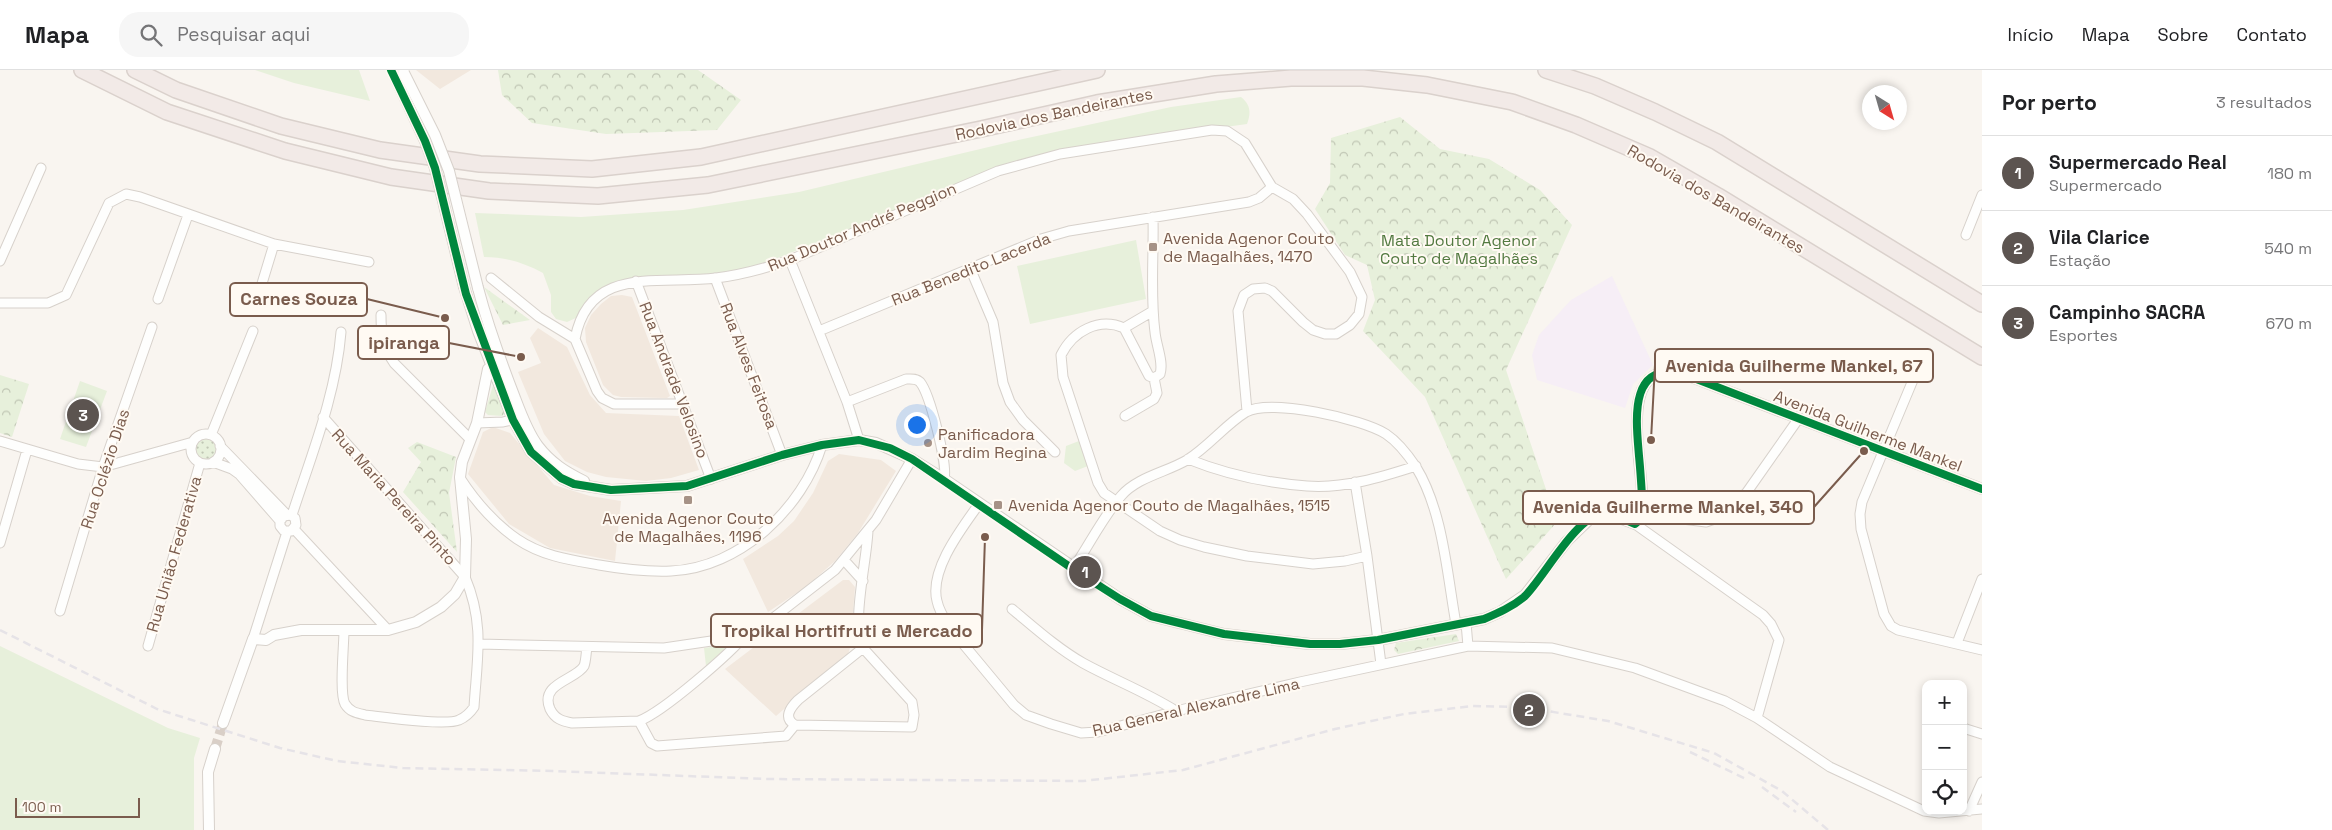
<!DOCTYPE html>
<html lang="pt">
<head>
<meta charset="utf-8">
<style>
  :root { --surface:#fff; --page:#f6f6f6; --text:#202124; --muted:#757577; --line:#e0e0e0; --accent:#5c5450 }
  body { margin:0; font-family:"Space Grotesk",sans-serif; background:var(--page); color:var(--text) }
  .controls { position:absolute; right:15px; bottom:15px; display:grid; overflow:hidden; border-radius:10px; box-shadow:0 2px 8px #0003 }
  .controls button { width:45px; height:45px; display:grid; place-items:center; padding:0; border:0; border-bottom:1px solid var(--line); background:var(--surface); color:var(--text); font:25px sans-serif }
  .compass { position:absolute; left:1862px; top:15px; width:45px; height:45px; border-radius:50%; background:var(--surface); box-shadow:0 2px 8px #0003; rotate:143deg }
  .scale { position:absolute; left:15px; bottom:12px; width:125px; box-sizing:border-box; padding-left:5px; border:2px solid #7a5c4d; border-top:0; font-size:14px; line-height:18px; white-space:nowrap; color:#7a5c4d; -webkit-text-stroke:4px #fffaf3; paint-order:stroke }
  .you { position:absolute; left:916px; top:354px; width:18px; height:18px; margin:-12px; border:4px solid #fff; border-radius:50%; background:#1a73e8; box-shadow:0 0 0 8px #1a73e833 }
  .badge { display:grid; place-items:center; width:32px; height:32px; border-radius:50%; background:var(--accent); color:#fff; font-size:16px; font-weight:700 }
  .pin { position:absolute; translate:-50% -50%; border:2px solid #fff; box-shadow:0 1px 5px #0006 }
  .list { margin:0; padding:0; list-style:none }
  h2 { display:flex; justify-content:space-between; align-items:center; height:65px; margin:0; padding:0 20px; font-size:21px }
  h2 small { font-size:16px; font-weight:400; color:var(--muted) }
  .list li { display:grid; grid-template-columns:32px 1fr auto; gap:15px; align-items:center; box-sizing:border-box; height:75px; padding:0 20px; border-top:1px solid var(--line) }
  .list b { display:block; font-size:19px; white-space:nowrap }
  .list p { margin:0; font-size:16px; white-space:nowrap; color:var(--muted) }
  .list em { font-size:16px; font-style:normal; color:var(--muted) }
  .icon { flex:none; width:28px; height:28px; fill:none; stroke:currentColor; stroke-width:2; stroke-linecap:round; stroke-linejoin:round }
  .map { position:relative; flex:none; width:1982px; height:760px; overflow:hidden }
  header { display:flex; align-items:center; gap:30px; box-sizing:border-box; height:70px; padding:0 25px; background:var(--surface); border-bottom:1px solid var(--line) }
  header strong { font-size:24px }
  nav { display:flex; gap:28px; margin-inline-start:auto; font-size:18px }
  .search { width:350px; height:45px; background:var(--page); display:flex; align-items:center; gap:12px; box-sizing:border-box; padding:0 18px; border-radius:20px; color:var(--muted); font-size:19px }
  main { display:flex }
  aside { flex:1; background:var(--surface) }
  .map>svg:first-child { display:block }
  .residential { fill:#f2e8de }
  .education { fill:#f6eef6 }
  .grass { fill:#e7f0db }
  .forest { fill:url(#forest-crowns) }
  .garden { fill:url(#garden-dots) }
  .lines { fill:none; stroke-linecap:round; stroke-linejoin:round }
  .tertiary-tunnel { stroke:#d9cfc7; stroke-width:10; stroke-dasharray:10 5; stroke-linecap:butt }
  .minor-casing { stroke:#d7d1cb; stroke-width:11 }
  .tertiary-casing { stroke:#d7d1cb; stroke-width:12 }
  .motorway-casing { stroke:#dad1cc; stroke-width:18 }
  .minor { stroke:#fefefd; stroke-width:9 }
  .tertiary { stroke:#fefefd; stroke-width:10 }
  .motorway { stroke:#f2eae7; stroke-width:15 }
  .rail { stroke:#e6e3e7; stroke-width:2.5; stroke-dasharray:8 5; stroke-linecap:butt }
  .tertiary-bridge-casing { stroke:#d7d1cb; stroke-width:12; stroke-linecap:butt }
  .tertiary-bridge { stroke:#fefefd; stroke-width:10 }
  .cycleway-casing { stroke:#fffaf3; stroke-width:11 }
  .cycleway { stroke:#00873e; stroke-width:8 }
  .poi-dot { fill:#a69286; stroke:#fffaf3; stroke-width:2 }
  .labels { text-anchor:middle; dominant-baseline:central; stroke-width:4; stroke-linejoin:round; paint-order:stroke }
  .street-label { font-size:16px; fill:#7a5c4d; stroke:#fffaf3 }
  .poi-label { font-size:16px; fill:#7a5c4d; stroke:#fffaf3; text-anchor:start }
  .park-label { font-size:16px; fill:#537a41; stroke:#fffaf3 }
  .leader { fill:none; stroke:#7a5c4d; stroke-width:2 }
  .callout-dot { fill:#7a5c4d; stroke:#fffaf3; stroke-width:2 }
  .callout { fill:#fffaf3; stroke:#7a5c4d; stroke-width:2 }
  .callout-label { font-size:18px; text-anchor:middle; font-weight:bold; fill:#7a5c4d }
</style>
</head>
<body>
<header>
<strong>Mapa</strong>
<div class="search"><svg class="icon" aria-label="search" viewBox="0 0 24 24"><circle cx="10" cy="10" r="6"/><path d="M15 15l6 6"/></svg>Pesquisar aqui</div>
<nav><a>Início</a><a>Mapa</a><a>Sobre</a><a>Contato</a></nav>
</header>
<main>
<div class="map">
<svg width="1982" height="760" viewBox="0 0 1982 760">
  <defs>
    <pattern id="forest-crowns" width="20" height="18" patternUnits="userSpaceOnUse" patternTransform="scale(1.25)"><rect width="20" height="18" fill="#e7f0db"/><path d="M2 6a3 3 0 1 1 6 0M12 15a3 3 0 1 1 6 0" fill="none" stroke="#c0c6b4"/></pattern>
    <pattern id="garden-dots" width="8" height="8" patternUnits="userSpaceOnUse" patternTransform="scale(1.25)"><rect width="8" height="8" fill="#e7f0db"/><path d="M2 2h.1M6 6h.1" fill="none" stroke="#c0c6b4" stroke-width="1.8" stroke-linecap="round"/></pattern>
  </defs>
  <rect width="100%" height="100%" fill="#f9f5f0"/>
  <!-- residential -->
  <path class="residential" d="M416 0H471L440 19Z
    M622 225 632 227 670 326 667 328 621 327 613 325 603 315 586 272 585 258 591 245 601 234 611 226Z
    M538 258 567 277 590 325 606 343 679 346 699 400 671 408 646 411 606 407 587 402 565 391 544 364 518 302 541 293 530 268Z
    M493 357 510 363 554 415 590 426 621 431 615 491 550 478 509 454 468 404 483 362Z
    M839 384 881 390 896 401 858 463 835 491 807 516 768 542 743 489 778 466 794 451 813 423 828 391Z
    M843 510H849L855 517 850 578 848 584 776 646 725 599Z"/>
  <!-- education -->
  <path class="education" d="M1612 206 1653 295 1633 314 1625 338 1537 310 1532 285 1539 265 1571 230Z"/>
  <!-- grass -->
  <path class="grass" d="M255 0H359L370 31 294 13Z
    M1241 27C1251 35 1251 43 1247 54L1060 80 940 123 758 196 715 205 636 207 620 211 606 216 597 223 578 247 567 252 556 249 551 242V225L543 203C524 193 506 187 484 187L475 143 581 147 683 140 799 122 1014 71 1171 37Z
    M1136 170 1146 229 1030 254 1017 196Z
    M80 311 107 321 86 377 60 369Z
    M1079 371 1088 396 1075 401 1064 393 1066 376Z
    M730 574 706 596 704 578Z
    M0 576 168 658 200 668 194 688V760H0Z"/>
  <!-- forest -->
  <path class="forest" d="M498 0H698L741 30 717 60 606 64 532 53 502 25Z
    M1400 47 1440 79 1489 89 1540 120 1572 155 1506 300 1557 452 1506 509 1425 327 1363 261 1375 230 1367 195 1345 185 1315 139 1330 113 1331 68Z
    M484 217 530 250 503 255Z
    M0 305 29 314 12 367 0 363Z
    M494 312 505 343 502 346 488 345 485 342Z
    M417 372 456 387 449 423 457 482 403 422 421 392 408 378Z
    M1456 564 1459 571 1398 584 1394 580 1396 573Z"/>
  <!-- garden -->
  <path class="garden" d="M195 380a11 11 0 1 1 22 0a11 11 0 1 1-22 0Z"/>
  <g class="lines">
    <!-- tertiary-tunnel -->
    <path class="tertiary-tunnel" d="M215 679 223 653"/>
    <defs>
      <path id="minor" d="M1153 147C1154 185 1150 224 1155 262 1156 275 1164 292 1160 304L1154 308 1149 306 1124 258C1099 247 1073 261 1061 285L1063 307 1098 413 1104 423 1160 461 1180 470 1204 477 1247 486 1313 494 1345 491 1367 486
        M1966 165 1982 125
        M790 190 847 332 859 370
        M0 191 41 98
        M970 198 993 252 1003 313 1010 332 1023 350 1055 382
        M491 208 539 247 575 269
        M715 208 782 385
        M636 211 711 409
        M260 220 274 174
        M158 229 188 145
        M0 233H48L66 225 109 133 126 124 140 127 274 174 369 192
        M381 245C381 265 383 277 394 293L470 369
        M1124 258 1153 241
        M819 261 1041 169 1069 161 1249 132 1259 128 1272 117
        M575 269C589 194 660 215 716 208 741 205 766 198 790 190L998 101 1060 84 1212 60 1227 61 1245 73 1272 117 1293 129 1307 144 1350 202 1362 227 1359 244 1350 255 1336 264H1325L1313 260 1303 252 1272 221 1265 218 1253 219 1244 225 1238 241 1247 341
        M575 269 597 321 602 328 614 334H683
        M1918 298 1862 432 1860 444 1861 459 1884 544 1891 556 1898 560 1982 580
        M847 332 906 309C911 309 916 308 920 312 930 324 948 395 944 409
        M1125 346 1154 329 1157 323 1154 308
        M323 347 465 507C485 554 477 589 474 637 470 643 466 647 459 650 446 656 383 647 365 645 357 643 350 642 345 634 339 623 344 576 344 560
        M477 353 503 352 519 348
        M191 379a15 15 0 1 1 30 0a15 15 0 1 1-30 0Z
        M211 365 253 261
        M0 371 78 394 103 397 193 372
        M220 376 287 445
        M1188 389C1225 404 1267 413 1307 416 1343 419 1382 407 1416 396
        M213 392 232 399 239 404 280 451V456L284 461H291L296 455 295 448 290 445 284 446 280 451
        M460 408C475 431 494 453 517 469 542 486 570 490 599 495 622 499 647 502 671 501 740 498 803 438 822 375
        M1355 412 1367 486 1381 594
        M979 434C962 458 929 500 937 531 939 541 945 550 950 558L1014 635 1026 645 1051 654 1081 663 1098 662 1176 641 1300 612 1468 576 1552 578 1635 598 1725 631 1757 648 1830 697 1924 741 1939 743 1982 739
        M1643 444 1706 452 1726 445 1747 422 1799 348
        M292 445C311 386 336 325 341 262
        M1635 454 1763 545 1771 554 1779 570 1757 648
        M294 459 388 560
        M0 473 27 380
        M844 490 863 511
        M1073 499C1089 475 1103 447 1121 426 1137 407 1167 402 1187 390 1209 376 1225 355 1246 342 1270 328 1363 349 1386 364 1398 372 1408 385 1416 397 1443 441 1447 504 1456 554
        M1012 539C1035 558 1057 578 1083 593 1114 610 1146 622 1176 641
        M60 541 103 397 152 257
        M1466 553 1468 576
        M253 569 287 462
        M1957 573 1982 509
        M479 574 664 578 718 570 748 562 768 552 835 500 876 450 912 389
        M148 576 200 393
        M587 577C586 583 586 591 584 596 576 610 539 613 550 639 555 649 562 651 572 653L639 651C663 642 731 583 748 562
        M863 578 798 630C790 638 783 648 795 655L912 657 914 645 912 632 863 578C851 552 867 491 868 460
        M639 651 651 673 657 676 786 666 795 655
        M1963 658 1982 664
        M1969 741 1982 712"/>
      <path id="tertiary" d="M464 217 478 261 513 350 531 382 561 408 574 414 611 420 687 416 782 385 822 375 859 370 876 373 912 389 944 409 1120 529 1151 546 1224 564 1310 574H1340L1378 570 1484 549 1500 542 1525 525 1567 471 1592 447 1601 444 1611 445 1635 454 1641 449C1651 412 1605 282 1686 305L1982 419
        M478 218C488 256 501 292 515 328 521 344 528 363 538 376 551 393 566 402 584 411
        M223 653 253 569 266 570 274 565 301 560H388L416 552 441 537 455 524 465 507 466 469 460 407 462 392 477 353 488 299 500 290
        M209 760 208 702 215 679"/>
      <path id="motorway" d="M82 0 167 42 285 81 391 107 489 121 598 126 708 115 981 59 1097 33 1216 14 1291 8H1363L1427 15 1512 32 1576 55 1650 87 1718 126 1982 287
        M135 0 176 20 281 56 380 80 480 94 592 99 701 87 1097 0
        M1546 0 1595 16 1655 42 1717 72 1982 234"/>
    </defs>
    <!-- minor casing -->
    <use href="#minor" class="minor-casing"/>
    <!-- tertiary casing -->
    <use href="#tertiary" class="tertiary-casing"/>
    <!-- motorway casing -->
    <use href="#motorway" class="motorway-casing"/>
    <!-- minor -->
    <use href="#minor" class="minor"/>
    <!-- tertiary -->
    <use href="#tertiary" class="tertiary"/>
    <!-- motorway -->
    <use href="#motorway" class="motorway"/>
    <!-- rail -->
    <path class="rail" d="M0 560 157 639 280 678 337 691 403 698 553 701 766 709 1083 711 1183 700 1335 659 1404 644 1472 636 1523 637 1608 651 1714 683 1782 721 1828 760
      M1690 682 1746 709
      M1762 717 1796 742"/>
    <defs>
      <path id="tertiary-bridge" d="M404 3 435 65 449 101 478 218
        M395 7 425 71 435 98 464 217"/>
    </defs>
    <!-- tertiary-bridge casing -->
    <use href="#tertiary-bridge" class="tertiary-bridge-casing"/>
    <!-- tertiary-bridge -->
    <use href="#tertiary-bridge" class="tertiary-bridge"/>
    <defs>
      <path id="cycleway" d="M391 0 425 71 435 98 466 224 513 350 531 382 561 408 574 414 611 420 687 416 782 385 822 375 859 370 890 378 912 389 1073 499 1120 529 1151 546 1224 564 1310 574H1340L1378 570 1484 549C1498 543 1512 537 1524 527 1543 509 1576 446 1602 444 1613 443 1625 450 1635 454L1641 449 1643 444C1642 425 1641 406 1639 386 1636 350 1628 289 1686 305L1982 419"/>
    </defs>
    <!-- cycleway casing -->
    <use href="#cycleway" class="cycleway-casing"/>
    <!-- cycleway -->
    <use href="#cycleway" class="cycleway"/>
  </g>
  <!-- markers -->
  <g class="poi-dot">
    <rect x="1148" y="172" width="10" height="10" rx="2.5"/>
    <circle cx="928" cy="373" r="5"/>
    <rect x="683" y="425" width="10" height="10" rx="2.5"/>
    <rect x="993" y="430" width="10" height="10" rx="2.5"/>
  </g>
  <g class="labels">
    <!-- street labels -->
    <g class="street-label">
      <text transform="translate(1054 44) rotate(-12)">Rodovia dos Bandeirantes</text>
      <text transform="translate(1716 129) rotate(30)">Rodovia dos Bandeirantes</text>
      <text transform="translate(862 157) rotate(-23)">Rua Doutor André Peggion</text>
      <text transform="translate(971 199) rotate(-22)">Rua Benedito Lacerda</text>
      <text transform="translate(749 296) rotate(69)">Rua Alves Feitosa</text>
      <text transform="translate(674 310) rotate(69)">Rua Andrade Velosino</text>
      <text transform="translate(1868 361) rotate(21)">Avenida Guilherme Mankel</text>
      <text transform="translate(105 399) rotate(-72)">Rua Oclézio Dias</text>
      <text transform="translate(394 427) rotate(48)">Rua Maria Pereira Pinto</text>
      <text transform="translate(174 484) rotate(-74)">Rua União Federativa</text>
      <text transform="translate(1196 637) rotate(-13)">Rua General Alexandre Lima</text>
    </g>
    <!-- poi labels -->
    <g class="poi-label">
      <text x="1163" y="168">Avenida Agenor Couto<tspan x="1163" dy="18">de Magalhães, 1470</tspan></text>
      <text x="938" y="364">Panificadora<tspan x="938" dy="18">Jardim Regina</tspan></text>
      <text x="1008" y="435">Avenida Agenor Couto de Magalhães, 1515</text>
      <text x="688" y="448" text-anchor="middle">Avenida Agenor Couto<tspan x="688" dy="18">de Magalhães, 1196</tspan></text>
    </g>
    <!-- park labels -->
    <g class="park-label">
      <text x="1459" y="170">Mata Doutor Agenor<tspan x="1459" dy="18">Couto de Magalhães</tspan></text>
    </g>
  </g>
  <!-- callouts -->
  <path class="leader" d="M445 248L367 229M521 287L449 273M1651 370L1655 295M1864 381L1814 437M985 467L982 560"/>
  <g class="callout-dot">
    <circle cx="445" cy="248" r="5"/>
    <circle cx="521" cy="287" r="5"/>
    <circle cx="1651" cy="370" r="5"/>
    <circle cx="1864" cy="381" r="5"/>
    <circle cx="985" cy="467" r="5"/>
  </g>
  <g class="callout">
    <rect x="230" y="213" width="137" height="33" rx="5"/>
    <rect x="358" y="256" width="91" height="33" rx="5"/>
    <rect x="1655" y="279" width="278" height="33" rx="5"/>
    <rect x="1523" y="421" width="291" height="33" rx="5"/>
    <rect x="711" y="544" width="271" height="33" rx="5"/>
  </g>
  <g class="callout-label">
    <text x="299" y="235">Carnes Souza</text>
    <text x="404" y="279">ipiranga</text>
    <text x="1794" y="302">Avenida Guilherme Mankel, 67</text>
    <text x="1668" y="443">Avenida Guilherme Mankel, 340</text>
    <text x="847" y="567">Tropikal Hortifruti e Mercado</text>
  </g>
</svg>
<div class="controls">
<button>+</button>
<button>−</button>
<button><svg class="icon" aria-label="locate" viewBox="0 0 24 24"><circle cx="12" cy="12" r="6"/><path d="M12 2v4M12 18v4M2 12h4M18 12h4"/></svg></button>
</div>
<svg class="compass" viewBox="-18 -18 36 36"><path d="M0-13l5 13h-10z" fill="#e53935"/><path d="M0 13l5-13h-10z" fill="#757577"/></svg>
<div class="scale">100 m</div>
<div class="you"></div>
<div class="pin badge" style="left:1085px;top:502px">1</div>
<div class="pin badge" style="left:1529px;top:640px">2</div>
<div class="pin badge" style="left:83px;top:345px">3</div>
</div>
<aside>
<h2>Por perto<small>3 resultados</small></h2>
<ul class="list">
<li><span class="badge">1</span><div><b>Supermercado Real</b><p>Supermercado</p></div><em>180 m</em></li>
<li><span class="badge">2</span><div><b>Vila Clarice</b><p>Estação</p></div><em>540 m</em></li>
<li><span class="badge">3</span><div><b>Campinho SACRA</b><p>Esportes</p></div><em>670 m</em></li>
</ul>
</aside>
</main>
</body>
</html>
